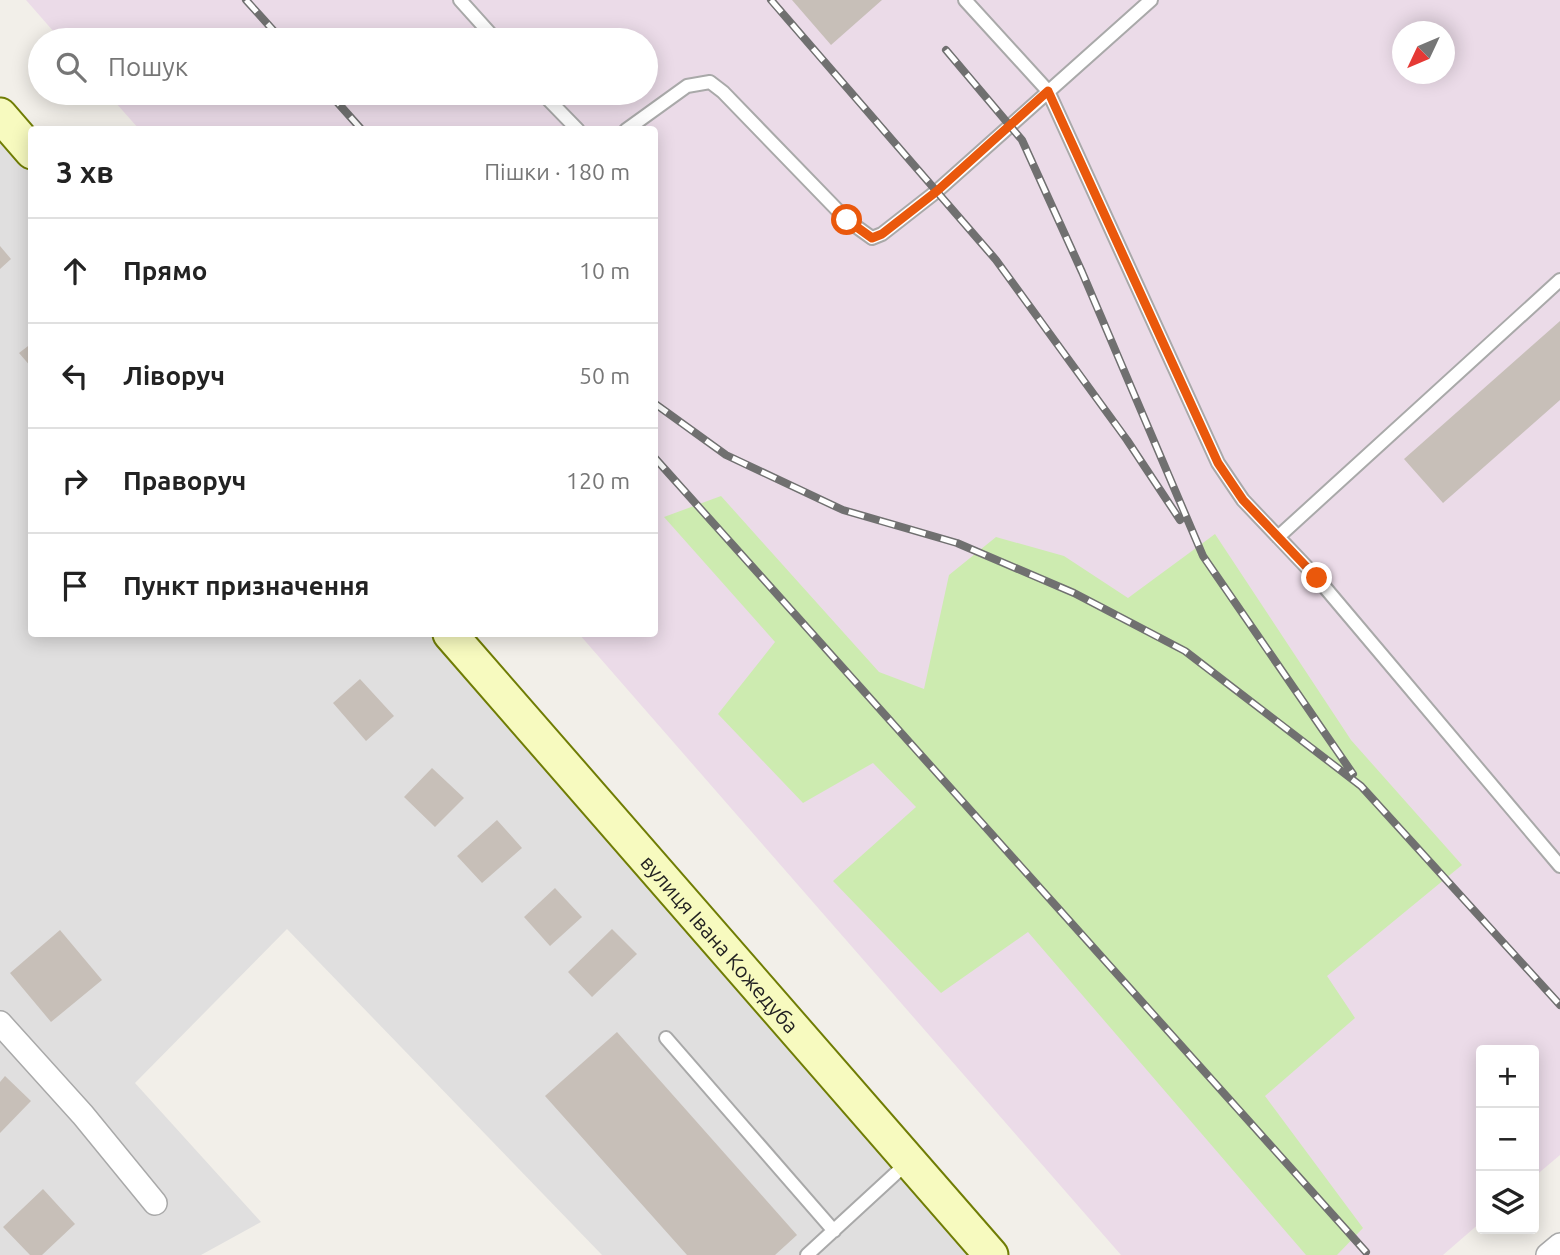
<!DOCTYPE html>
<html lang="uk">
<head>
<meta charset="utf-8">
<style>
  :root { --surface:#fff; --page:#f2f2f2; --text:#222; --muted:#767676; --line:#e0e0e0 }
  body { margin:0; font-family:Ubuntu,sans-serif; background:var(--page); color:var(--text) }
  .controls { position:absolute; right:21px; bottom:21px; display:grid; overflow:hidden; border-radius:7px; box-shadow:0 4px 18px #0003 }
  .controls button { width:63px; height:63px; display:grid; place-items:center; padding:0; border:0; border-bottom:2px solid var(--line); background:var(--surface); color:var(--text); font:35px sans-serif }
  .compass { position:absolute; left:1392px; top:21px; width:63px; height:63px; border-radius:50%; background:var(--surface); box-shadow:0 4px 18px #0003; rotate:226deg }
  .stop { position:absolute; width:21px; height:21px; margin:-16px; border:5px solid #ea580c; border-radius:50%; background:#fff }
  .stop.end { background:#ea580c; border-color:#fff; box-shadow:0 2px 7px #0008 }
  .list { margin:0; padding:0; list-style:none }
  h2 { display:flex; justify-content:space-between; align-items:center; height:91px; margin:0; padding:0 28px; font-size:30px }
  h2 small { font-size:23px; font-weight:400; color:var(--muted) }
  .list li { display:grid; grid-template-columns:46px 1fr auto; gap:21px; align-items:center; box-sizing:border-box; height:105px; padding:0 28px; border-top:2px solid var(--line) }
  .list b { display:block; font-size:26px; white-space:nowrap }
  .list em { font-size:23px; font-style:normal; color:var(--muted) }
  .icon { flex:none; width:38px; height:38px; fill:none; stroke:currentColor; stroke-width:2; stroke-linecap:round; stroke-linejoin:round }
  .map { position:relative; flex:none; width:1560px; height:1255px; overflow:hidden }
  .search { position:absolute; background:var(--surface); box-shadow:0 4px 18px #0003; left:28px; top:28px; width:630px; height:77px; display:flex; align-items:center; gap:18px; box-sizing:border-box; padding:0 24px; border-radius:38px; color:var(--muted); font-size:26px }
  .panel { position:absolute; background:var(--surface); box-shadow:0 4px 18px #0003; left:28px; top:126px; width:630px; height:511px; border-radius:7px }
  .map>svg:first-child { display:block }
  .residential { fill:#e0dfdf }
  .industrial { fill:#ebdbe8; fill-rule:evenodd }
  .grass { fill:#cdebb0 }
  .building { fill:#c7bfb8 }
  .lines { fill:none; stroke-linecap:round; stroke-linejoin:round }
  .lane-casing { stroke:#a9a9a9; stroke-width:16 }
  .street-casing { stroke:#a9a9a9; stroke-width:26 }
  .secondary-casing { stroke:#707d05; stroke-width:37 }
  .lane { stroke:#fff; stroke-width:12 }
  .street { stroke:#fff; stroke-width:23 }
  .secondary { stroke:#f7fabf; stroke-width:33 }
  .rail-casing { stroke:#707070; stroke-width:8 }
  .rail { stroke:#fff; stroke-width:5; stroke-dasharray:16; stroke-linecap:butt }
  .route { stroke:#ea580c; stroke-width:9 }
  .labels { text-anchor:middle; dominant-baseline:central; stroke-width:5; stroke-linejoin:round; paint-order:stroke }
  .street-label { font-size:21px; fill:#222; stroke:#fff }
</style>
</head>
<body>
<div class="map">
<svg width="1560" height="1255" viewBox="0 0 1560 1255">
  <rect width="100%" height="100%" fill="#f2efe9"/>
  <!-- residential -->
  <path class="residential" d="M0 112 31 148 32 634H453L993 1255H602L287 929 135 1083 261 1222 201 1255H0Z"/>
  <!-- industrial -->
  <path class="industrial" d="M26 0H1560V1155L1534 1177V1050H1481V1222L1443 1255H1121L579 634H654V130L139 129 107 93H646V40H61ZM1402 32H1444V74H1402Z"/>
  <!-- grass -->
  <path class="grass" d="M721 496 879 672 924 689 949 575 996 537 1064 556 1128 598 1215 534 1351 740 1462 865 1327 976 1355 1018 1265 1096 1363 1228 1337 1255H1306L1028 932 941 993 833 881 916 807 873 763 803 803 718 714 775 642 664 517Z"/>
  <!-- building -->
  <path class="building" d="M792 0H882L831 45Z
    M0 246 11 259 0 269Z
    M1560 321V400L1443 503 1404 459Z
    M32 343V368L19 353Z
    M360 679 394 716 366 741 333 703Z
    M432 768 464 798 435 827 404 797Z
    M497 820 522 848 482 883 457 856Z
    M555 888 582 917 550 946 524 917Z
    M612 929 637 954 592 997 568 972Z
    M60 930 102 980 51 1022 10 973Z
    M617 1032 797 1235 775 1255H687L545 1096Z
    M5 1076 31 1101 0 1133V1082Z
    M43 1189 75 1224 42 1255H30L3 1227Z"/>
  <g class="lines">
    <defs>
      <path id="lane" d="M460 0 496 40
        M965 0 1048 91 1218 463 1243 500 1317 578 1560 866
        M542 93 578 130
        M626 130 687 86 710 82 723 92 847 220 872 238 882 234 937 191 1151 0
        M1278 537 1560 280
        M666 1038 834 1231
        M807 1255 907 1163"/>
      <path id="street" d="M0 1023 83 1115 155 1203
        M1548 1255 1560 1245"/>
      <g id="secondary">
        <path d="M0 115 32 152"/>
        <path id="s1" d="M450 634 991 1255"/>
      </g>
    </defs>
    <!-- lane casing -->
    <use href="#lane" class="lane-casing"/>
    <!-- street casing -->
    <use href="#street" class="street-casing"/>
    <!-- secondary casing -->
    <use href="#secondary" class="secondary-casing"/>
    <!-- lane -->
    <use href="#lane" class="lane"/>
    <!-- street -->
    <use href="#street" class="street"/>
    <!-- secondary -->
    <use href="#secondary" class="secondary"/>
    <defs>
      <path id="rail" d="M246 0 282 40
        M771 0 996 260 1127 440 1180 520
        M946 50 1022 140 1082 272 1203 556 1353 774
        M329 93 362 130
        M654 403 726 455 843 510 957 543 1074 593 1185 651 1361 786 1560 1005
        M654 457 1366 1252"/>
    </defs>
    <!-- rail casing -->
    <use href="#rail" class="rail-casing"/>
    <!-- rail -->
    <use href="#rail" class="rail"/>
  </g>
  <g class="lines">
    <!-- route -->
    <path class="route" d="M847 220 872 238 882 234 937 191 1048 91 1218 463 1243 500 1317 578"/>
  </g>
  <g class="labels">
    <!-- street labels -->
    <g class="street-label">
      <text stroke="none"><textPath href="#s1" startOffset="411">вулиця Івана Кожедуба</textPath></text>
    </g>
  </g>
</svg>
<div class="controls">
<button>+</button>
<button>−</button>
<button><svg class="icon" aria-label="layers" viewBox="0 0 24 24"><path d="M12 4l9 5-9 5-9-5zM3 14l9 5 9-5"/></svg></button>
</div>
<svg class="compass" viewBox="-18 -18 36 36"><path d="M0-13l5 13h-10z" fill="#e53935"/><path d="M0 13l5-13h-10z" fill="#767676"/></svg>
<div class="stop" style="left:847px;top:220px"></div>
<div class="stop end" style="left:1317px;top:578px"></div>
<div class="search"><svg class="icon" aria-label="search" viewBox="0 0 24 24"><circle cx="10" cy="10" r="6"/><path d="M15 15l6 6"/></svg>Пошук</div>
<section class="panel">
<h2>3 хв<small>Пішки · 180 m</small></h2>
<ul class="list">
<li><svg class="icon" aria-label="ahead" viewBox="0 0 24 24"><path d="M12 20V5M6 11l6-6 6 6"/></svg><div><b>Прямо</b></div><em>10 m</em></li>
<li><svg class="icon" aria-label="left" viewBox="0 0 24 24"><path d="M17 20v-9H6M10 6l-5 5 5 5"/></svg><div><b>Ліворуч</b></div><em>50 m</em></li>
<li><svg class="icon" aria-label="right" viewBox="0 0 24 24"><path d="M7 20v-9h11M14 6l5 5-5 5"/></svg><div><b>Праворуч</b></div><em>120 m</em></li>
<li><svg class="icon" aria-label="arrive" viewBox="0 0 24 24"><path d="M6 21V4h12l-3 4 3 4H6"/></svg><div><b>Пункт призначення</b></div></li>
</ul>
</section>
</div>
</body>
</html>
